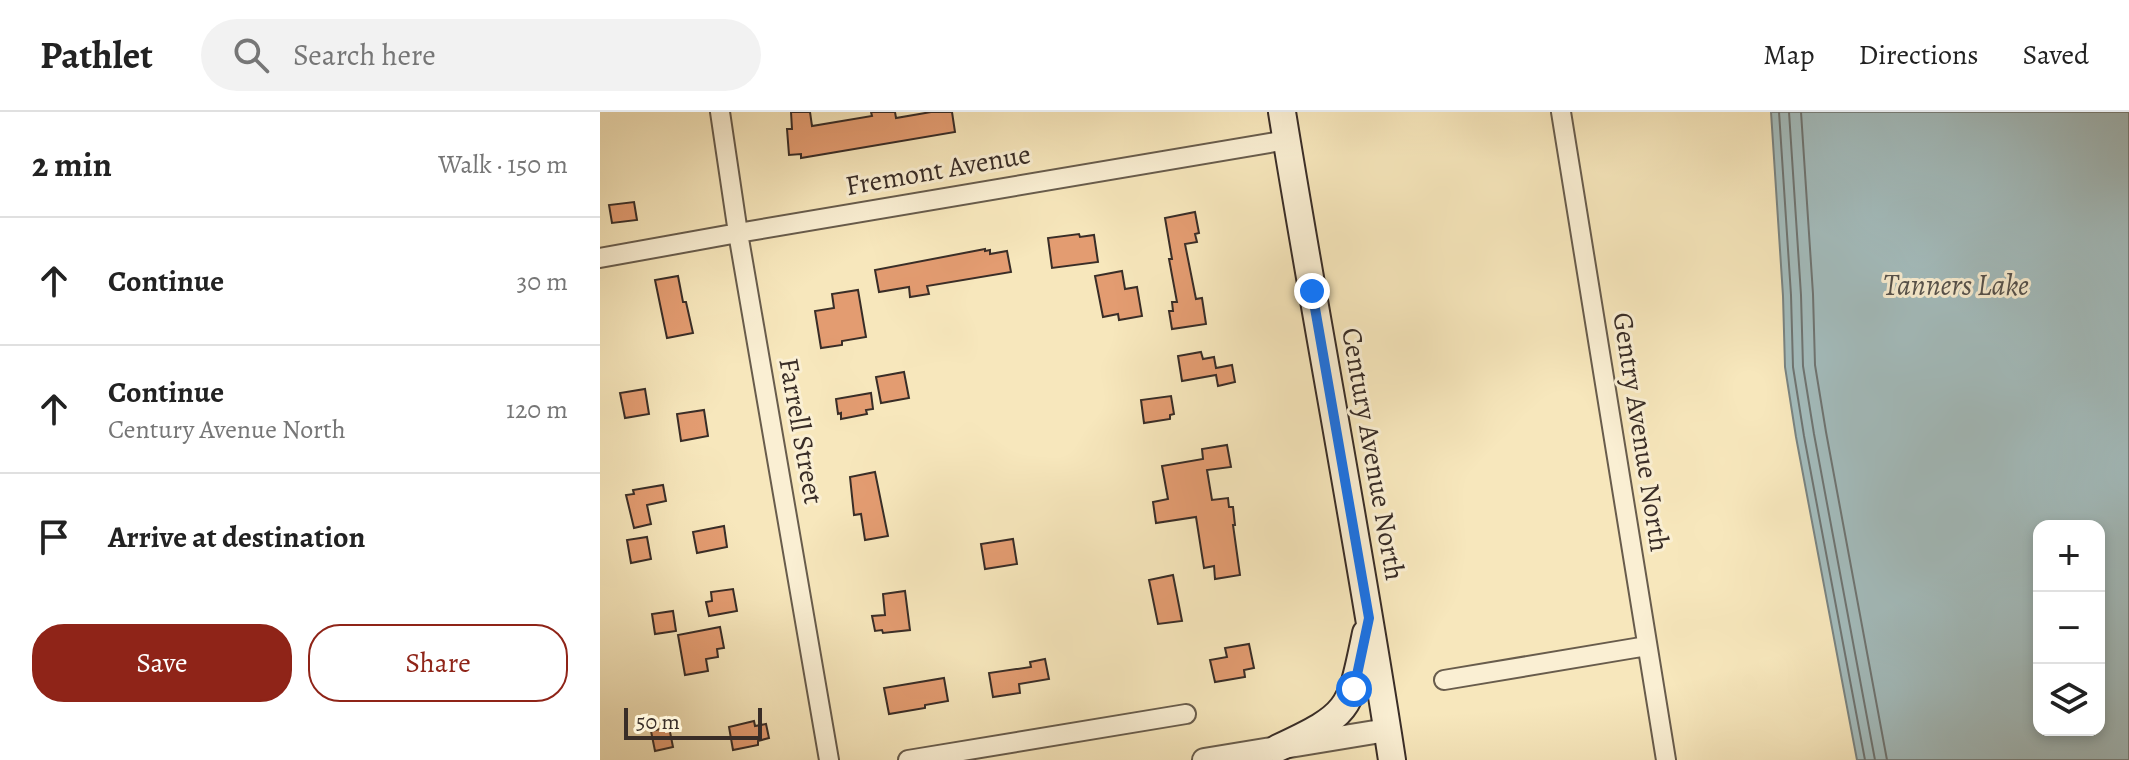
<!DOCTYPE html>
<html lang="en">
<head>
<meta charset="utf-8">
<style>
  :root { --surface:#fff; --page:#f2f2f2; --text:#222; --muted:#767676; --line:#e0e0e0; --accent:#8f2418 }
  body { margin:0; font-family:Alegreya,serif; background:var(--page); color:var(--text) }
  .controls { position:absolute; right:24px; bottom:24px; display:grid; overflow:hidden; border-radius:16px; box-shadow:0 4px 12px #0003 }
  .controls button { width:72px; height:72px; display:grid; place-items:center; padding:0; border:0; border-bottom:2px solid var(--line); background:var(--surface); color:var(--text); font:40px sans-serif }
  .scale { position:absolute; left:24px; bottom:20px; width:138px; box-sizing:border-box; padding-left:8px; border:4px solid #392d27; border-top:0; font-size:22px; line-height:28px; white-space:nowrap; color:#392d27; -webkit-text-stroke:6px #faefd3; paint-order:stroke }
  .stop { position:absolute; width:24px; height:24px; margin:-18px; border:6px solid #1a73e8; border-radius:50%; background:#fff }
  .stop.end { background:#1a73e8; border-color:#fff; box-shadow:0 2px 8px #0008 }
  .list { margin:0; padding:0; list-style:none }
  h2 { display:flex; justify-content:space-between; align-items:center; height:104px; margin:0; padding:0 32px; font-size:34px }
  h2 small { font-size:26px; font-weight:400; color:var(--muted) }
  .list li { display:grid; grid-template-columns:52px 1fr auto; gap:24px; align-items:center; box-sizing:border-box; height:128px; padding:0 32px; border-top:2px solid var(--line) }
  .list b { display:block; font-size:30px; white-space:nowrap }
  .list p { margin:0; font-size:26px; white-space:nowrap; color:var(--muted) }
  .list em { font-size:26px; font-style:normal; color:var(--muted) }
  .actions { display:flex; gap:16px; padding:24px 32px }
  .actions a { flex:1; padding:18px 0; border:2px solid var(--accent); border-radius:32px; text-align:center; font-size:28px; color:var(--accent) }
  .actions .main { background:var(--accent); color:#fff }
  .icon { flex:none; width:44px; height:44px; fill:none; stroke:currentColor; stroke-width:2; stroke-linecap:round; stroke-linejoin:round }
  .map { position:relative; flex:none; width:1529px; height:648px; overflow:hidden }
  header { display:flex; align-items:center; gap:48px; box-sizing:border-box; height:112px; padding:0 40px; background:var(--surface); border-bottom:2px solid var(--line) }
  header strong { font-size:38px }
  nav { display:flex; gap:44px; margin-inline-start:auto; font-size:28px }
  .search { width:560px; height:72px; background:var(--page); display:flex; align-items:center; gap:20px; box-sizing:border-box; padding:0 28px; border-radius:44px; color:var(--muted); font-size:30px }
  main { display:flex }
  aside { flex:1; background:var(--surface) }
  .map>svg:first-child { display:block }
  .water { fill:#a3bcbd; stroke:#798381; stroke-width:2; fill-rule:evenodd }
  .lines { fill:none; stroke-linecap:round; stroke-linejoin:round }
  .shore { stroke:#6e7472; stroke-width:2 }
  .building { fill:#e39c71; stroke:#392d27; stroke-width:2 }
  .minor-casing { stroke:#685c4c; stroke-width:22 }
  .tertiary-casing { stroke:#685c4c; stroke-width:26 }
  .secondary-casing { stroke:#392d27; stroke-width:30 }
  .minor { stroke:#faefd3; stroke-width:18 }
  .tertiary { stroke:#faefd3; stroke-width:22 }
  .secondary { stroke:#faefd3; stroke-width:26 }
  .route { stroke:#1a73e8; stroke-width:10 }
  .labels { text-anchor:middle; dominant-baseline:central; stroke-width:6; stroke-linejoin:round; paint-order:stroke }
  .street-label { font-size:28px; fill:#392d27; stroke:#faefd3 }
  .water-label { font-size:30px; font-style:italic; fill:#54514c; stroke:#faefd3 }
</style>
</head>
<body>
<header>
<strong>Pathlet</strong>
<div class="search"><svg class="icon" aria-label="search" viewBox="0 0 24 24"><circle cx="10" cy="10" r="6"/><path d="M15 15l6 6"/></svg>Search here</div>
<nav><a>Map</a><a>Directions</a><a>Saved</a></nav>
</header>
<main>
<aside>
<h2>2 min<small>Walk · 150 m</small></h2>
<ul class="list">
<li><svg class="icon" aria-label="ahead" viewBox="0 0 24 24"><path d="M12 20V5M6 11l6-6 6 6"/></svg><div><b>Continue</b></div><em>30 m</em></li>
<li><svg class="icon" aria-label="ahead" viewBox="0 0 24 24"><path d="M12 20V5M6 11l6-6 6 6"/></svg><div><b>Continue</b><p>Century Avenue North</p></div><em>120 m</em></li>
<li><svg class="icon" aria-label="arrive" viewBox="0 0 24 24"><path d="M6 21V4h12l-3 4 3 4H6"/></svg><div><b>Arrive at destination</b></div></li>
</ul>
<div class="actions"><a class="main">Save</a><a>Share</a></div>
</aside>
<div class="map">
<svg width="1529" height="648" viewBox="0 0 1529 648">
  <rect width="100%" height="100%" fill="#f7e7bc"/>
  <filter id="stains"><feTurbulence type="fractalNoise" baseFrequency=".0025" numOctaves="4"/><feColorMatrix values="0 0 0 0 .2 0 0 0 0 .09 0 0 0 0 .02 0 0 0 .5 -.17"/></filter>
  <radialGradient id="worn" r=".72"><stop offset=".6" stop-color="#630" stop-opacity="0"/><stop offset="1" stop-color="#630" stop-opacity=".3"/></radialGradient>
  <!-- water -->
  <path class="water" d="M1529 0V648H1257L1196 325 1185 255 1183 184 1171 0ZM1439 414H1499V618H1439Z"/>
  <g class="lines">
    <!-- shore -->
    <path class="shore" d="M1179 0 1191 183 1193 255 1204 324 1265 648
      M1189 0 1201 183 1203 254 1214 322 1275 648
      M1201 0 1213 182 1215 253 1226 320 1287 648"/>
  </g>
  <!-- building -->
  <path class="building" d="M191 0H210L212 14 272 4 271 0H295L296 6 331 0H352L355 20 201 46V42L189 43 187 17H192Z
    M34 90 37 108 12 111 9 93Z
    M595 100 599 121 595 122 597 130 585 132 596 187 602 186 606 212 572 217 569 199H573L572 190H577L569 147H572L565 106Z
    M479 122 480 125 494 123 498 150 452 156 448 126Z
    M385 137V139L390 138V142L407 139 411 160 327 174 329 182 310 185 309 175 279 180 275 158Z
    M522 159 525 177 537 175 542 204 519 208 518 202 503 205 495 164Z
    M78 164 83 190H86L93 221 67 226 55 168Z
    M258 178 266 225 242 229V233L221 236 215 199 234 196 232 182Z
    M601 240 603 247 614 245 616 256 632 253 635 270 618 274 616 263 582 269 578 244Z
    M304 260 309 286 281 291 276 265Z
    M45 277 49 302 25 306 20 281Z
    M271 281 273 297 266 298 267 302 241 307V301L238 302 236 287Z
    M571 284 574 302 570 303V307L544 311 541 288Z
    M104 298 108 324 81 329 77 302Z
    M627 333 631 355 607 358 612 388 628 386 629 395H633L635 413H633L640 463 615 467 614 454 604 456 596 405 556 411 553 390 568 387 562 354 603 347 602 337Z
    M275 360 288 424 265 428 261 402 254 403 250 365Z
    M63 373 66 389 47 393 51 412 34 416 26 383 34 382 33 378Z
    M124 414 127 435 97 441 93 420Z
    M47 425 51 447 31 451 27 428Z
    M413 427 417 452 385 457 381 432Z
    M573 463 582 509 558 512 549 468Z
    M133 477 137 499 109 504 106 490 112 489 111 480Z
    M305 479 310 518 283 521 282 518 275 519 272 504 285 503 283 482Z
    M73 499 76 519 55 522 52 502Z
    M120 515 124 536 117 537 118 545 106 547 108 559 85 563 78 523Z
    M649 532 654 556 644 558 645 565 615 570 610 548 627 545 625 536Z
    M445 547 449 567 419 572 420 581 393 585 389 561 431 555 430 550Z
    M344 566 348 589 325 593V596L289 602 284 576Z
    M154 609 155 614 166 612 169 626 158 629V633L133 638 129 615Z
    M69 615 73 635 55 639 51 619Z"/>
  <g class="lines">
    <defs>
      <path id="minor" d="M120 0 138 121 229 648
        M961 0 1066 648
        M0 146 138 121 687 28
        M844 568 1047 534
        M308 648 586 602"/>
      <path id="tertiary" d="M604 648 787 618"/>
      <path id="secondary" d="M682 0C717 216 759 431 792 648
        M678 636C751 602 750 598 766 521"/>
    </defs>
    <!-- minor casing -->
    <use href="#minor" class="minor-casing"/>
    <!-- tertiary casing -->
    <use href="#tertiary" class="tertiary-casing"/>
    <!-- secondary casing -->
    <use href="#secondary" class="secondary-casing"/>
    <!-- minor -->
    <use href="#minor" class="minor"/>
    <!-- tertiary -->
    <use href="#tertiary" class="tertiary"/>
    <!-- secondary -->
    <use href="#secondary" class="secondary"/>
  </g>
  <g class="lines">
    <!-- route -->
    <path class="route" d="M712 179 769 506 754 577"/>
  </g>
  <g class="labels">
    <!-- street labels -->
    <g class="street-label">
      <text transform="translate(338 58) rotate(-10)">Fremont Avenue</text>
      <text transform="translate(201 319) rotate(80)">Farrell Street</text>
      <text transform="translate(1041 320) rotate(81)">Gentry Avenue North</text>
      <text transform="translate(773 342) rotate(80)">Century Avenue North</text>
    </g>
    <!-- water labels -->
    <g class="water-label">
      <text x="1356" y="173">Tanners Lake</text>
    </g>
  </g>
  <rect width="100%" height="100%" filter="url(#stains)"/>
  <rect width="100%" height="100%" fill="url(#worn)"/>
</svg>
<div class="controls">
<button>+</button>
<button>−</button>
<button><svg class="icon" aria-label="layers" viewBox="0 0 24 24"><path d="M12 4l9 5-9 5-9-5zM3 14l9 5 9-5"/></svg></button>
</div>
<div class="scale">50 m</div>
<div class="stop" style="left:754px;top:577px"></div>
<div class="stop end" style="left:712px;top:179px"></div>
</div>
</main>
</body>
</html>
